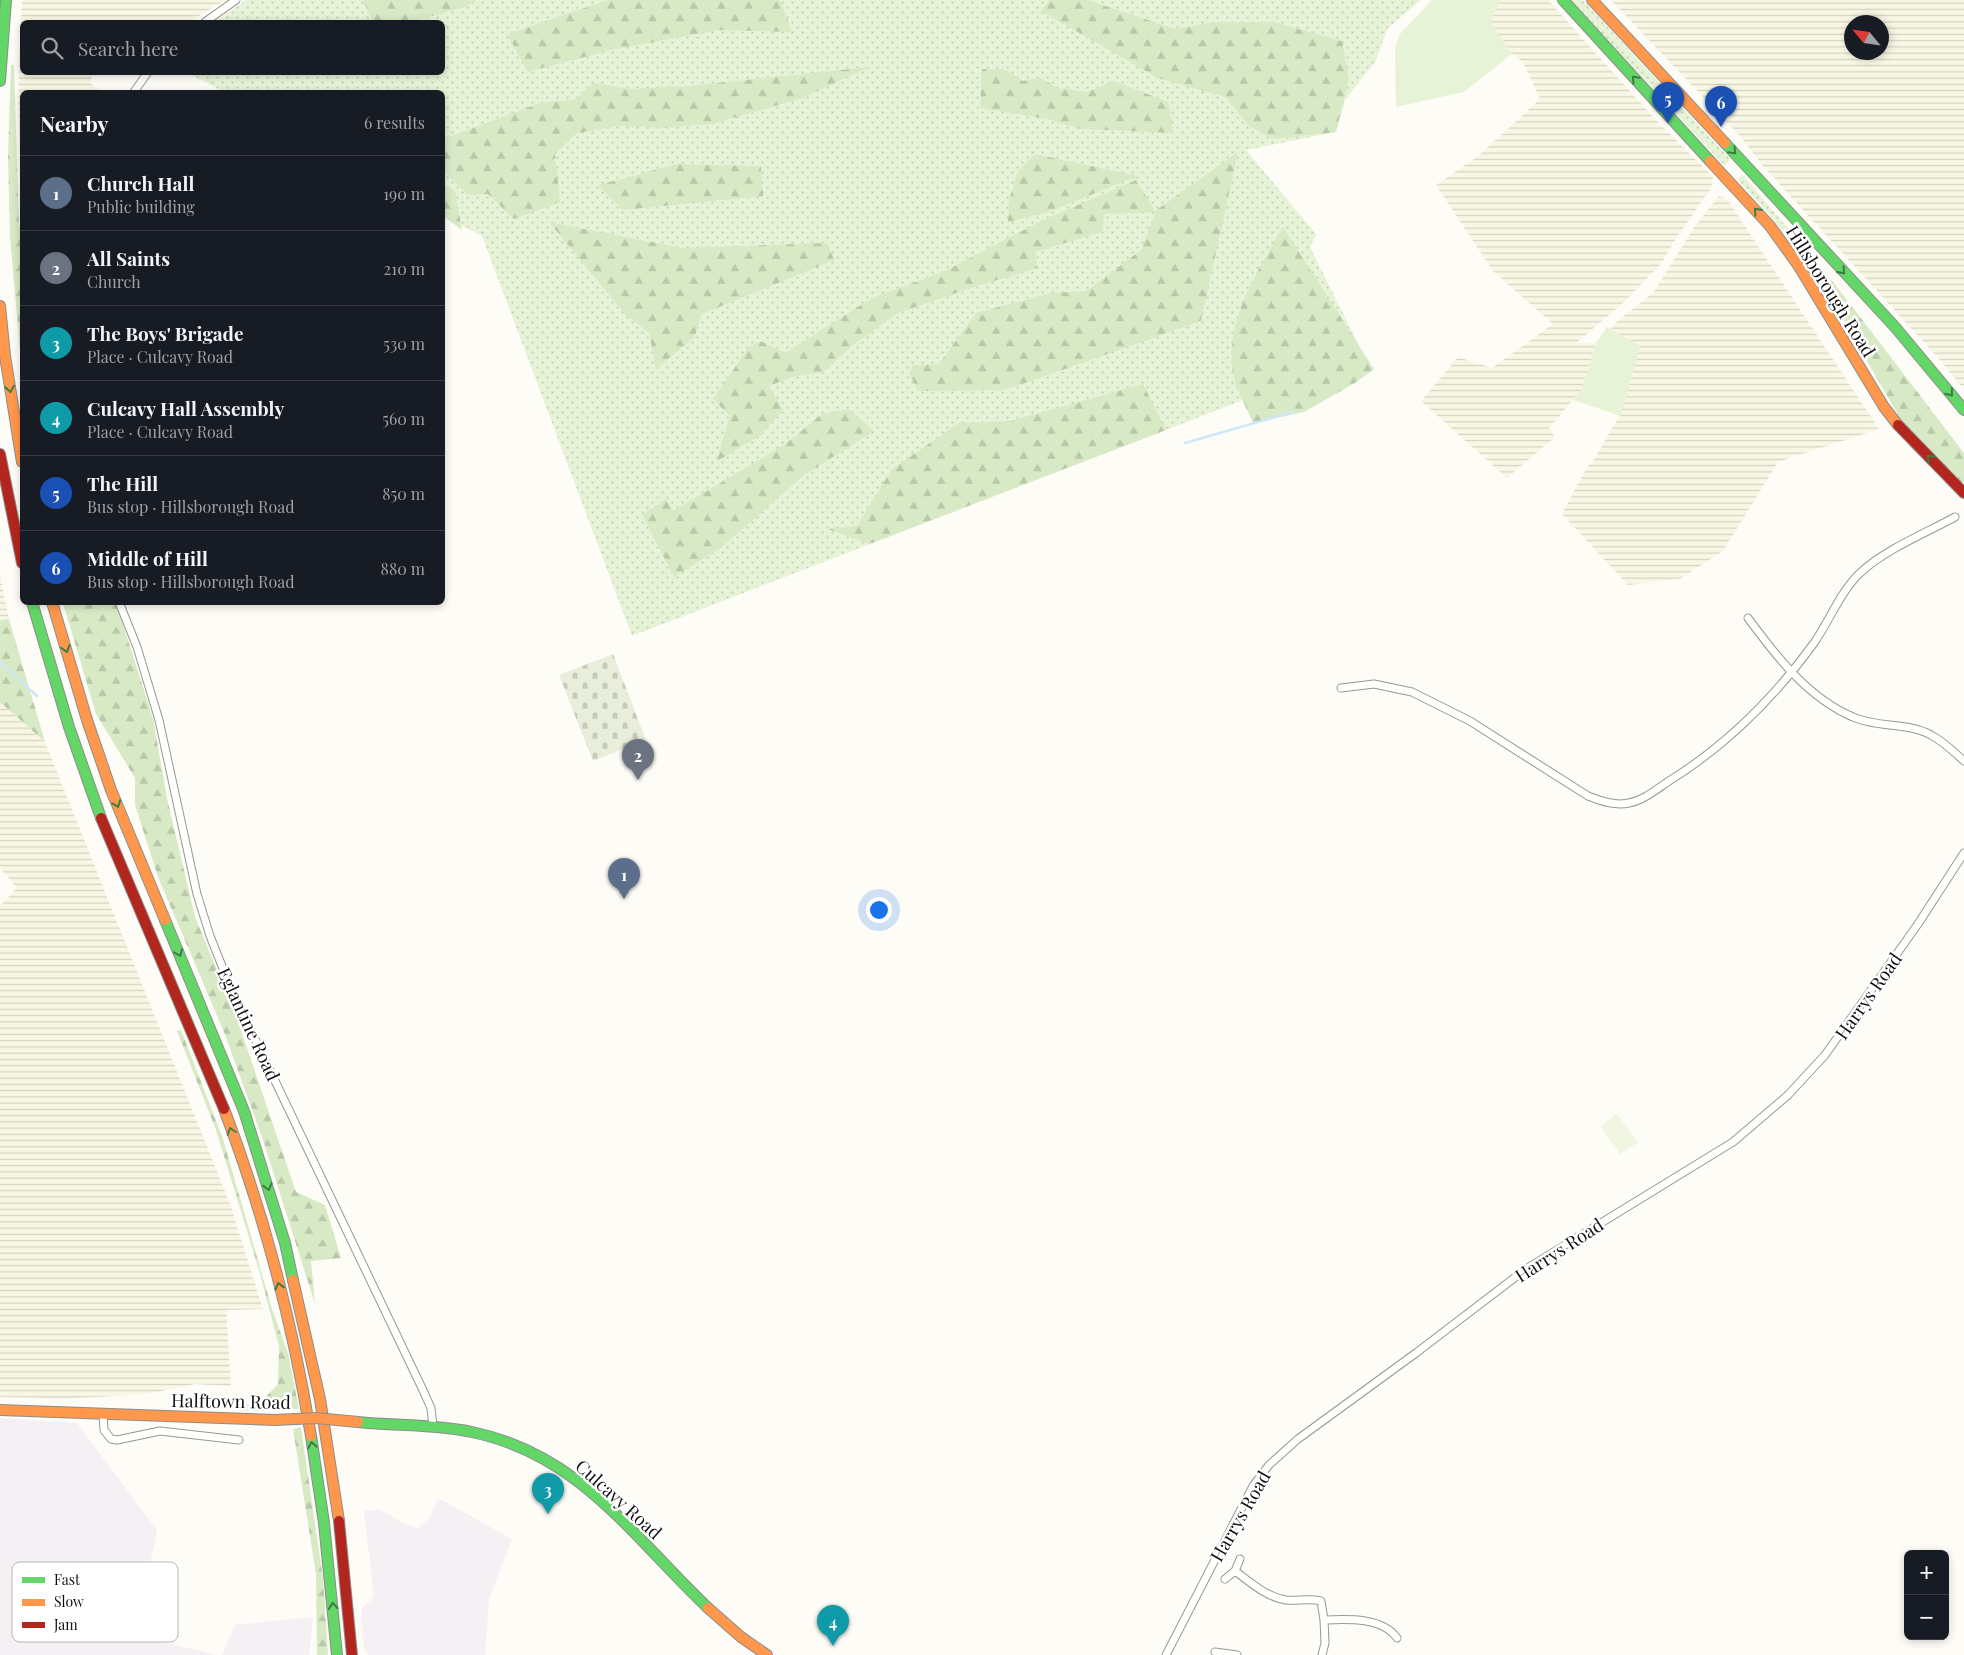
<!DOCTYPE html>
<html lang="en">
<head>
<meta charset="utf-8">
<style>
  :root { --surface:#171b24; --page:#242831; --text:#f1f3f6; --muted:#9ea1a6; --line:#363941; --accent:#b2b2b3 }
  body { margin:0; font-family:"Playfair Display",serif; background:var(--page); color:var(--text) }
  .controls { position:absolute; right:15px; bottom:15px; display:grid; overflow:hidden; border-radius:8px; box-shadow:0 2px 8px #0003 }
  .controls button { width:45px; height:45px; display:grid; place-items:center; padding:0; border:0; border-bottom:1px solid var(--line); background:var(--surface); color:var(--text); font:25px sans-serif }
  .compass { position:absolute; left:1844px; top:15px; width:45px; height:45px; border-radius:50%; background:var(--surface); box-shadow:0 2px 8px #0003; rotate:299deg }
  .you { position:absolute; left:878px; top:909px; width:18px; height:18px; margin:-12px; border:4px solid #fff; border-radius:50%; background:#1a73e8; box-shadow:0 0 0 8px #1a73e833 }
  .badge { display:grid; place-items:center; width:32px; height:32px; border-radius:50%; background:var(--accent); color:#fff; font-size:16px; font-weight:700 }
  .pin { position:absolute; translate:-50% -41px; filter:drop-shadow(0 1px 2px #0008) }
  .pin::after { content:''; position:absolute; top:26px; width:18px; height:15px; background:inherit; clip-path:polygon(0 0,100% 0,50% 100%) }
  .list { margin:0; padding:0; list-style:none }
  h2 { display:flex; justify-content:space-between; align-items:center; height:65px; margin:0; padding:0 20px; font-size:21px }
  h2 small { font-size:16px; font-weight:400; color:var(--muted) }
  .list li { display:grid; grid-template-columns:32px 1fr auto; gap:15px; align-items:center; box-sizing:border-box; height:75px; padding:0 20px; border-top:1px solid var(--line) }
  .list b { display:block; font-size:19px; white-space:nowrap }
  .list p { margin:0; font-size:16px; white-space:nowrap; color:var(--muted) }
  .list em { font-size:16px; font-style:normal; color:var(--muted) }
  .icon { flex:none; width:28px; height:28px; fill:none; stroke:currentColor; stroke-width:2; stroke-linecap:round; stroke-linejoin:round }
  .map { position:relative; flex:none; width:1964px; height:1655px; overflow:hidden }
  .search { position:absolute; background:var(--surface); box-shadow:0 2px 8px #0003; left:20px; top:20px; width:425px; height:55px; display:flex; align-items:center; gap:12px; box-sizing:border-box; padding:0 18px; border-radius:8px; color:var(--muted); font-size:19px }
  .panel { position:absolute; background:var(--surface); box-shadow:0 2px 8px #0003; left:20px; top:90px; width:425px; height:515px; border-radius:8px }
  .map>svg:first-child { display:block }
  .industrial { fill:#f5f0f3 }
  .farmland { fill:url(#farmland-rules); fill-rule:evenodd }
  .grass { fill:url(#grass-dots) }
  .forest { fill:url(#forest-firs) }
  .cemetery { fill:url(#cemetery-stones) }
  .garden { fill:#e7f3d7 }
  .pitch { fill:#f0f6e1 }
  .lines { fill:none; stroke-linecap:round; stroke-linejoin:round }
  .stream { stroke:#cde8f7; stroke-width:2.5 }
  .street-casing { stroke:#979795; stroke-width:9 }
  .fast-casing { stroke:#8e8d8b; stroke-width:12 }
  .slow-casing { stroke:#8e8d8b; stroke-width:12 }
  .jam-casing { stroke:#8e8d8b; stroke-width:12 }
  .street { stroke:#fffffe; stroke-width:7 }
  .fast { stroke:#63d668; stroke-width:10 }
  .slow { stroke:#ff974d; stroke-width:10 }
  .jam { stroke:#b3261e; stroke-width:10 }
  .slow-bridge-casing { stroke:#8e8d8b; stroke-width:12; stroke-linecap:butt }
  .slow-bridge { stroke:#ff974d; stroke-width:10 }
  .oneway { stroke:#3e7d41 }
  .labels { text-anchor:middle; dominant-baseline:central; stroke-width:5; stroke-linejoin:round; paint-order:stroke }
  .street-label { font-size:18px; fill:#111; stroke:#fff }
  .key { fill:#fff; stroke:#b8b8b8; stroke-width:1 }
  .key-label { font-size:14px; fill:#111 }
</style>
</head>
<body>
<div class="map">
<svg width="1964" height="1655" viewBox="0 0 1964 1655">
  <defs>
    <pattern id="farmland-rules" width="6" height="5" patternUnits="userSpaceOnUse" patternTransform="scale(1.25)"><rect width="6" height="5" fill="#f9f7e4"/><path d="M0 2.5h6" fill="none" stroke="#d4d3c3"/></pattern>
    <pattern id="grass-dots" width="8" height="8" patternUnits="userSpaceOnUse" patternTransform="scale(1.25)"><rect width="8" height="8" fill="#e7f3d7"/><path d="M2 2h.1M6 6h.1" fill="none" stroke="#c5cfb8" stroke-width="1.8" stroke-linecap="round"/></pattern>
    <pattern id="forest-firs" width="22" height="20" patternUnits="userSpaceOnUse" patternTransform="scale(1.25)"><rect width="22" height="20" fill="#d8eac5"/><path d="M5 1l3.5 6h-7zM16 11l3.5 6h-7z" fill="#b8c8a8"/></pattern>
    <pattern id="cemetery-stones" width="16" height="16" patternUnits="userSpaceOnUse" patternTransform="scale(1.25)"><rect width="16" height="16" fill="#e9eedb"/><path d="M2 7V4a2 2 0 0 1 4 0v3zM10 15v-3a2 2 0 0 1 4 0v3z" fill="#c7cbbb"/></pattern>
  </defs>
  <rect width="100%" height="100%" fill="#fdfcf7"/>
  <!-- industrial -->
  <path class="industrial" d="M0 1418 77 1423 157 1530 135 1636 218 1655H0Z
    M438 1498 512 1539 489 1599 485 1655H368L364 1649 361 1609 374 1597 364 1511 379 1509 403 1523 418 1528 429 1518Z
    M313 1617 309 1655H222L235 1625Z"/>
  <!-- farmland -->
  <path class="farmland" d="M22 0H225L189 22H22V72L93 73 90 83 102 92H22V212L18 94Z
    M1501 0H1548L1656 120 1713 177 1711 188 1675 240 1661 264 1621 305 1576 343H1596L1582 389 1549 428 1555 437 1507 478 1421 401 1458 357 1492 368 1553 324 1493 271 1436 185 1477 157 1540 99 1523 62 1511 53 1490 22Z
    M1611 0H1964V390L1942 362 1763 166 1740 136ZM1852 22H1882V52H1852Z
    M1719 196 1727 199 1879 429 1778 462 1723 551 1680 579 1628 585 1562 514 1587 467 1592 463 1621 413 1640 346 1611 329 1614 324 1653 293 1695 226Z
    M0 576 9 619 0 620Z
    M0 702 45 742 230 1204 263 1309 226 1310 231 1386 195 1384 146 1394 63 1399 0 1397V906L17 888 0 868Z"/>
  <!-- grass -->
  <path class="grass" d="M246 0H1421L1388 28 1375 62 1345 100 1336 132 1246 150 1316 234 1310 247 1363 354 632 636 482 236 443 215 442 92H224L188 73 442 72V22H215Z
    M1570 0H1583L1730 159 1725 166Z
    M1742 174 1834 283 1822 284 1816 277 1774 220 1738 180Z"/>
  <!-- forest -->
  <path class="forest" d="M363 0H477L465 7 410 22H373Z
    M608 0H780L792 32 719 30 611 50 528 72 507 34Z
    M1050 0H1087L1175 29 1215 22H1274L1342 41 1349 79 1336 132 1275 139 1249 126 1225 97 1158 78 1041 11Z
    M11 65H14L19 224 22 240V370L10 238 8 155Z
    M869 67 803 98 712 124 665 128 619 126 577 133 555 154 560 202 514 219 488 194 468 195 443 171V139L543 102 574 100 594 83 630 89 688 86Z
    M982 69H1004L1023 81 1040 77 1057 88 1087 92 1114 81 1168 102 1174 133 1081 129 1048 119 980 108Z
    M1238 152 1201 321 1005 390 918 391 909 373 913 365 939 364 976 313 1052 293 1086 291 1141 250 1155 212 1104 214 1102 232 1035 252 1037 268 968 289 898 313 853 345 823 372 795 376 769 386 783 410 761 435 716 462 730 416 713 399 749 347 760 341 785 353 872 298 945 271 1041 221 1136 180 1155 211Z
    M1035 154 1138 176 1046 213 1008 222 1009 200 1018 171Z
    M677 164 761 166 763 196 623 210 598 185Z
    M442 183 455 191 462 230 443 216Z
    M549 222 682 248 827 243 834 260 702 314 694 338 656 369 649 333 625 314Z
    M1283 227 1374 369 1355 383 1304 412 1253 423C1246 406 1233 384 1232 365 1228 314 1259 269 1283 227Z
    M1834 283 1964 453V482H1959L1903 423 1822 284Z
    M1143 384 1166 430 869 544 828 529 857 526 892 469 959 423 1011 421Z
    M849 409 874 431 803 476 722 547 674 577 642 515 666 499 673 511 784 445 822 414Z
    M63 603H116L153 718 167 798 195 917 235 1013 296 1192 325 1205 341 1258 311 1261 315 1304 263 1140 224 1032 158 877 135 805V778L96 714Z
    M9 619 45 742 0 702V620Z
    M181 1030 223 1139 272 1309 288 1353 299 1409 244 1411 210 1407 258 1405 278 1384 279 1346 259 1270 216 1130 177 1031Z
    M301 1427 323 1579 328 1655H317L316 1574 293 1429Z"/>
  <!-- cemetery -->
  <path class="cemetery" d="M613 654 646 740 593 761 559 675Z"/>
  <!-- garden -->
  <path class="garden" d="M1432 0H1501L1490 22 1512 54 1464 92 1396 107 1395 48 1400 34Z
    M1607 327 1640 346 1621 416 1573 400 1582 389 1596 343Z"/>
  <!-- pitch -->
  <path class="pitch" d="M1617 1114 1638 1142 1620 1154 1600 1126Z"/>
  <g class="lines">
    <!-- stream -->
    <path class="stream" d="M1185 443 1293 412
      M0 662 37 696"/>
    <defs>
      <path id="street" d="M205 22 236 0
        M134 92 148 72
        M119 602 137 647 159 720 197 894 210 936 232 991 421 1386 431 1408 433 1426
        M1748 618C1776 656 1808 698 1853 717 1877 728 1907 722 1931 735 1943 741 1954 752 1964 761
        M1341 688 1374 684 1412 692 1470 721 1588 796C1601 801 1615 806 1629 803 1644 800 1657 789 1669 781 1727 745 1774 698 1814 643 1830 620 1840 592 1860 573 1886 549 1924 534 1955 517
        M103 1413 104 1430 111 1439 117 1440 160 1431 239 1440
        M1235 1571C1250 1582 1266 1597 1286 1600 1298 1601 1309 1598 1321 1601L1324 1620
        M1225 1579 1235 1571 1240 1559
        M1215 1652 1237 1655
        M1166 1655 1253 1486 1269 1465 1298 1439 1416 1353 1526 1269 1733 1142 1788 1095 1825 1055 1918 924 1964 853
        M1322 1655 1325 1643 1324 1620C1348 1619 1382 1617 1397 1638"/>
      <path id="fast" d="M1563 0 1710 161
        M0 81 6 0
        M1725 143 1895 327 1964 410
        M32 602 69 727 101 818
        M165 920 244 1111 285 1243 293 1280
        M358 1422C396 1426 434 1424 472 1432 581 1455 632 1536 708 1608
        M311 1436 324 1523 337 1655"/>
      <path id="slow" d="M1592 0 1725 143
        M1710 161 1770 226 1798 265 1884 407 1898 425
        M0 306 5 356 22 462
        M52 602 87 720 111 790 165 920
        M224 1109C264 1214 293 1325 311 1436
        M293 1280 320 1399 339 1521
        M0 1410 275 1420
        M708 1608 741 1637 767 1655"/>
      <path id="jam" d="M1898 425 1964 493
        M0 454 22 563
        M101 818 224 1109
        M339 1521 352 1655"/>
    </defs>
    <!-- street casing -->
    <use href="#street" class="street-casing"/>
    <!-- fast casing -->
    <use href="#fast" class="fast-casing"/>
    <!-- slow casing -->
    <use href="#slow" class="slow-casing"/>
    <!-- jam casing -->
    <use href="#jam" class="jam-casing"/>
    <!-- street -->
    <use href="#street" class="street"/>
    <!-- fast -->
    <use href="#fast" class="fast"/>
    <!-- slow -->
    <use href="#slow" class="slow"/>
    <!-- jam -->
    <use href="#jam" class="jam"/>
    <defs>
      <path id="slow-bridge" d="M275 1420 316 1418 358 1422"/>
    </defs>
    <!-- slow-bridge casing -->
    <use href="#slow-bridge" class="slow-bridge-casing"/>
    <!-- slow-bridge -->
    <use href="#slow-bridge" class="slow-bridge"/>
  </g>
  <!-- one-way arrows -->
  <defs><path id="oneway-chevron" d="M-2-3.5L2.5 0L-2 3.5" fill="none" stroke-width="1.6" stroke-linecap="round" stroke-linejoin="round" transform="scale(1.25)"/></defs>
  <g class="oneway">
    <use href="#oneway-chevron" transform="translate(1635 79) rotate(-133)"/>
    <use href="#oneway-chevron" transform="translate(1733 151) rotate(47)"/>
    <use href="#oneway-chevron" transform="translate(1757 211) rotate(-132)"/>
    <use href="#oneway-chevron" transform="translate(1842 271) rotate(48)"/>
    <use href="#oneway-chevron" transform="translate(10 389) rotate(81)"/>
    <use href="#oneway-chevron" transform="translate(1950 393) rotate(51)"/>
    <use href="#oneway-chevron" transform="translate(1930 458) rotate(-134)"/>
    <use href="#oneway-chevron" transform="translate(66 649) rotate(74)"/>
    <use href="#oneway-chevron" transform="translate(117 804) rotate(69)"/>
    <use href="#oneway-chevron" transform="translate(179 953) rotate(67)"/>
    <use href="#oneway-chevron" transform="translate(231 1131) rotate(-108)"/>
    <use href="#oneway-chevron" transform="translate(268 1187) rotate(73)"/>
    <use href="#oneway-chevron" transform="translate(279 1286) rotate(-104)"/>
    <use href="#oneway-chevron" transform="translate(312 1445) rotate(-100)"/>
    <use href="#oneway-chevron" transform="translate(333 1606) rotate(-95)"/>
  </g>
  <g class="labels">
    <!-- street labels -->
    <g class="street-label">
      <text transform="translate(1831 291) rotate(58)">Hillsborough Road</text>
      <text transform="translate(1868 996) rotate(-55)">Harrys Road</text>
      <text transform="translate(249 1024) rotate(65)">Eglantine Road</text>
      <text transform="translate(1559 1250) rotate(-33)">Harrys Road</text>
      <text transform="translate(231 1401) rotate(1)">Halftown Road</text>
      <text transform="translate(619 1499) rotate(42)">Culcavy Road</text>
      <text transform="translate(1240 1516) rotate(-60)">Harrys Road</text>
    </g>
  </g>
  <!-- legend -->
  <rect x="12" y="1562" width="166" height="80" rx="8" class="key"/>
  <rect x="22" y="1577" width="23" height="6" fill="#63d668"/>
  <rect x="22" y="1599" width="23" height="7" fill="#ff974d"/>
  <rect x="22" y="1622" width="23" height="6" fill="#b3261e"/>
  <g class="key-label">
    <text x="54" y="1585">Fast</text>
    <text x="54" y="1607">Slow</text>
    <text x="54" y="1630">Jam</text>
  </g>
</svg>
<div class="controls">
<button>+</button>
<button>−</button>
</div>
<svg class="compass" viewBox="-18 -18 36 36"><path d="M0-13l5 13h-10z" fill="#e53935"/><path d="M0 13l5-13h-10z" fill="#9ea1a6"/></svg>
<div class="you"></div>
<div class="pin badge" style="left:624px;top:899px;background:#5c6f8a">1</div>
<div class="pin badge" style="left:638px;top:780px;background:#6b7280">2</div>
<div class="pin badge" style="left:548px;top:1514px;background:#0f9aa8">3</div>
<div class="pin badge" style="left:833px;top:1646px;background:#0f9aa8">4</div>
<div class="pin badge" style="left:1668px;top:123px;background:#1a4fb4">5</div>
<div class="pin badge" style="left:1721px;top:127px;background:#1a4fb4">6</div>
<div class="search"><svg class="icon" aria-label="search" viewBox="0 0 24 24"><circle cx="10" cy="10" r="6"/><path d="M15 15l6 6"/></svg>Search here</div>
<section class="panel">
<h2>Nearby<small>6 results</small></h2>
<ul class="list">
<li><span class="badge" style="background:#5c6f8a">1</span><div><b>Church Hall</b><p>Public building</p></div><em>190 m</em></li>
<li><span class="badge" style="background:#6b7280">2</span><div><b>All Saints</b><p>Church</p></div><em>210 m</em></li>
<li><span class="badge" style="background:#0f9aa8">3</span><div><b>The Boys' Brigade</b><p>Place · Culcavy Road</p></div><em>530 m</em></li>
<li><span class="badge" style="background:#0f9aa8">4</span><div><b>Culcavy Hall Assembly</b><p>Place · Culcavy Road</p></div><em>560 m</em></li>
<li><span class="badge" style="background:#1a4fb4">5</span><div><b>The Hill</b><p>Bus stop · Hillsborough Road</p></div><em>850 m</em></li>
<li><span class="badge" style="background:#1a4fb4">6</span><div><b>Middle of Hill</b><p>Bus stop · Hillsborough Road</p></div><em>880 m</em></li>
</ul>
</section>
</div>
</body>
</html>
